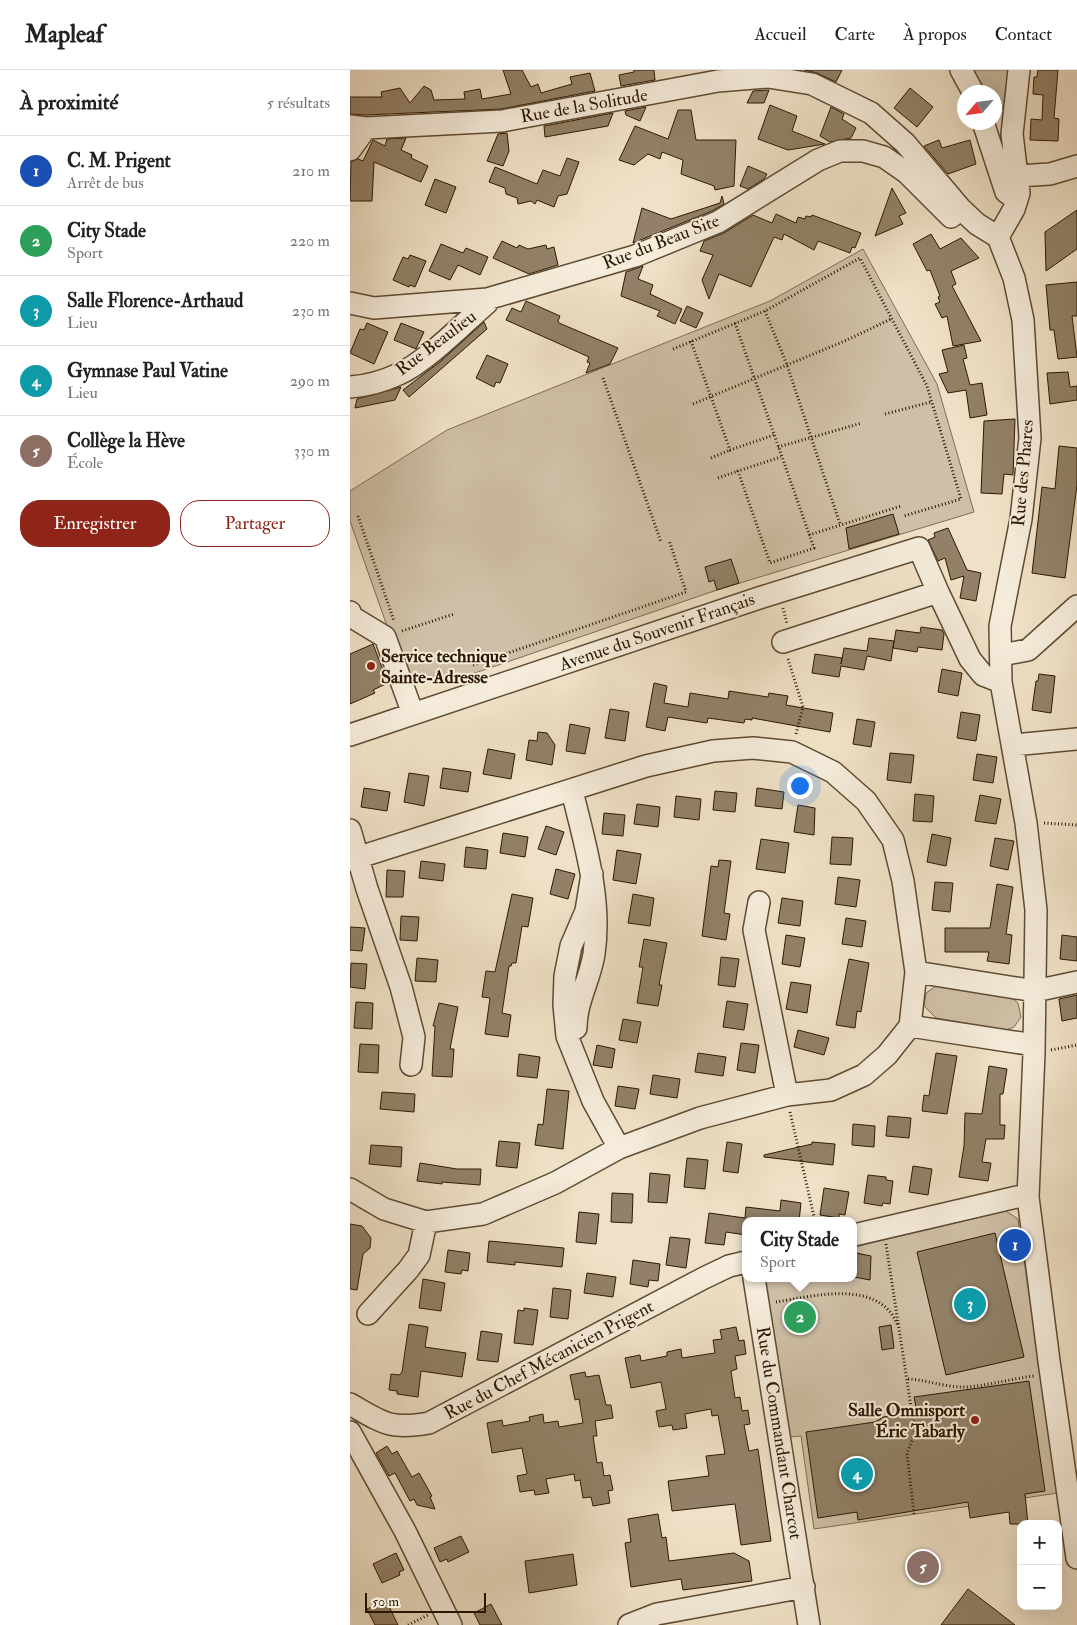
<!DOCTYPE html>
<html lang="fr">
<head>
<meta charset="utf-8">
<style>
  :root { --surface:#fff; --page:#f2f2f2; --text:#222; --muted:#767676; --line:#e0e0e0; --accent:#8f2418 }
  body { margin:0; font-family:"IM FELL Double Pica",serif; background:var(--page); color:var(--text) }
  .controls { position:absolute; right:15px; bottom:15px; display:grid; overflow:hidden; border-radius:10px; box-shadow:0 5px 20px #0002 }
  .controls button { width:45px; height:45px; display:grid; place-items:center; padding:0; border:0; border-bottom:1px solid var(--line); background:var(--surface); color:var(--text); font:25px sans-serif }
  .compass { position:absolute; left:607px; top:15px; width:45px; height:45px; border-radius:50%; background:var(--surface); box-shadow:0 5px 20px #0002; rotate:242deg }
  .scale { position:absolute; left:15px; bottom:12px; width:121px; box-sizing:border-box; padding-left:5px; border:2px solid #2d1902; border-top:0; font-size:14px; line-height:18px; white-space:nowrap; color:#2d1902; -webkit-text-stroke:4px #f5ecdb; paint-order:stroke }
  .you { position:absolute; left:449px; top:715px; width:18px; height:18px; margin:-12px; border:4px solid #fff; border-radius:50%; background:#1a73e8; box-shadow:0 0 0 8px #1a73e833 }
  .badge { display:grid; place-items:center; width:32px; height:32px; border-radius:50%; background:var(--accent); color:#fff; font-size:16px; font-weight:700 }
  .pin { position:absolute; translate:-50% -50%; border:2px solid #fff; box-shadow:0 1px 5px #0006 }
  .popup { position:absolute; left:392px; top:1147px; width:115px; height:65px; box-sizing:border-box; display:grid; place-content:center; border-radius:10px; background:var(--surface); filter:drop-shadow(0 1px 4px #0005); font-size:16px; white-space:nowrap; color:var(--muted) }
  .popup b { font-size:19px; color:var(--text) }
  .popup::after { content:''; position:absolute; left:50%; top:100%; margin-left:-10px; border:10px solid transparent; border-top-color:var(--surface) }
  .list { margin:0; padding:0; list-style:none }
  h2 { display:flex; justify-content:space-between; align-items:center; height:65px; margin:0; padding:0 20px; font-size:21px }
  h2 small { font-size:16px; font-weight:400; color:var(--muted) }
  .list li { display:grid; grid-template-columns:32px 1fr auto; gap:15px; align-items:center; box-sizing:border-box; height:70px; padding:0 20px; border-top:1px solid var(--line) }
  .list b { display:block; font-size:19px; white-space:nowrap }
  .list p { margin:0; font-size:16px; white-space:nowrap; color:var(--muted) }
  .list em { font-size:16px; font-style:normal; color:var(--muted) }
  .actions { display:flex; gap:10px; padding:15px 20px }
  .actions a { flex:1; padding:11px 0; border:1px solid var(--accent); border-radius:20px; text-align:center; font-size:18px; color:var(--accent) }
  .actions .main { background:var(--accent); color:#fff }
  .map { position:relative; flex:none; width:727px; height:1555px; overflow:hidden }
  header { display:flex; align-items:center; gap:30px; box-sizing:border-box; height:70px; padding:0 25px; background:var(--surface); border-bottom:1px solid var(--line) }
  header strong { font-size:24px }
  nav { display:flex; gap:28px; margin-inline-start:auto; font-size:18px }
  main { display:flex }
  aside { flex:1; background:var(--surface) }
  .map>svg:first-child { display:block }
  .green { fill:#cebfa6; stroke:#7e6c54 }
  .building { fill:#928168; stroke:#2d1902 }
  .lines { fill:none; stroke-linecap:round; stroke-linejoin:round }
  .minor-casing { stroke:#5e4b33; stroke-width:24 }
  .path { stroke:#2d1902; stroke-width:3; stroke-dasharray:1 2.5; stroke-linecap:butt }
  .minor { stroke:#f5ecdb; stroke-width:21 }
  .poi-dot { fill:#8f2418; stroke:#f5ecdb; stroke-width:2 }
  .labels { text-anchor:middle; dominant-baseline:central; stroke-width:4; stroke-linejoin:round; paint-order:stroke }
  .street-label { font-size:18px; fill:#2d1902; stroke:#f5ecdb }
  .poi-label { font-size:18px; font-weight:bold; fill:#2d1902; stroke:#f5ecdb; text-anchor:start }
</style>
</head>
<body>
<header>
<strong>Mapleaf</strong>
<nav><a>Accueil</a><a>Carte</a><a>À propos</a><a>Contact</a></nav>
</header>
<main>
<aside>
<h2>À proximité<small>5 résultats</small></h2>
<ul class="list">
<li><span class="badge" style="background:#1a4fb4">1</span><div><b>C. M. Prigent</b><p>Arrêt de bus</p></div><em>210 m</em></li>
<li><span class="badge" style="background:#2e9e5b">2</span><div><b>City Stade</b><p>Sport</p></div><em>220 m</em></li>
<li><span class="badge" style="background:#0f9aa8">3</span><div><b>Salle Florence-Arthaud</b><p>Lieu</p></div><em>230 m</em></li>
<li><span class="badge" style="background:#0f9aa8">4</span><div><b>Gymnase Paul Vatine</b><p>Lieu</p></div><em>290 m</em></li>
<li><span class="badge" style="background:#8d6e63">5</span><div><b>Collège la Hève</b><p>École</p></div><em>330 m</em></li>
</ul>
<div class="actions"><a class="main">Enregistrer</a><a>Partager</a></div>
</aside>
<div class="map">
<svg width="727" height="1555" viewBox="0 0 727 1555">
  <rect width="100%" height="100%" fill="#efe1c7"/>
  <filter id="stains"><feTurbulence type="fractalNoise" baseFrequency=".004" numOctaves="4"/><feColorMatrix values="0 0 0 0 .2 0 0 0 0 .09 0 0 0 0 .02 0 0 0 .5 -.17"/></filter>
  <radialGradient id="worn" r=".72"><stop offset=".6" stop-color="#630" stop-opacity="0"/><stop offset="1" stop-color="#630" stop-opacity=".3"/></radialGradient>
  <!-- green -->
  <path class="green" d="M617 0H658V29L645 49 644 22H629Z
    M513 179 587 314 624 442 367 520 90 615 87 605 61 614 37 556 0 451V421L97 360 420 231Z
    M586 916 662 928 668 933 671 947 664 957 656 960 586 948 574 936 576 923Z
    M656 1141 668 1149 708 1423 464 1459 451 1366 440 1367 411 1208H504V1177Z"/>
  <!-- building -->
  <path class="building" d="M153 0H172L181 17 188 14 191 23 222 14 220 7 240 3 245 21 151 39 16 45 0 44V27H32L31 22 50 18 60 33 74 16 81 20 84 30 115 29 114 22 130 19 132 29 161 24Z
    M284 0H304L305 10 271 16 269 5 284 2Z
    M454 0H492L486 12 467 3Z
    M688 0H708L704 48 709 49 708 71 680 70 681 49 692 50 693 25 683 24 684 7H687Z
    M560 18 583 37 567 57 544 38Z
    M419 20 414 33H397L403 21Z
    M420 35 447 46 442 61 475 74 438 80 408 69Z
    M296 37 290 51 276 45 275 41Z
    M481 37 494 44 492 49 506 58 501 68 480 72 470 66Z
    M328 40H341L346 70H386L384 116 365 120 364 116 331 104 333 90 312 82 310 89 298 84 284 95 269 90 285 56 318 69Z
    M263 43 258 56 195 67 194 56Z
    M157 63 159 81 153 96 137 91 148 64Z
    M56 68 51 80 62 85 61 88 78 96 71 112 24 92 22 131H0L1 92 8 89 13 91 23 70 35 76 37 69Z
    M589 70 592 78 620 70 626 94 598 104 574 76Z
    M217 88 229 92 217 124 208 126 204 137 187 130 185 134 181 131 168 134 167 128 156 124 155 118 139 112 145 97 187 114 193 100 210 106Z
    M398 96 417 104 414 109 398 119 390 116Z
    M85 109 106 117 96 143 75 135Z
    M542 118 556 143 549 146 553 154 525 166Z
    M372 126 374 134 362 141 283 173 292 138 321 149 370 133Z
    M727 140V179L696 201 695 162Z
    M426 144 446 153 448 147 455 149 456 146 461 147 462 145 511 163 505 178 502 177 500 183 468 171 464 180 434 164 432 170 424 167 401 217 369 204 359 229 352 210 363 185 350 181 354 171 374 163 403 145 422 153Z
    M581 164 590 179 611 168 629 188 601 201 606 214 602 216 631 271 603 276 597 246 592 248 585 234 590 232 588 227 590 226 580 200 577 201 563 174Z
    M152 171 167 178 169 175 178 179 196 175 197 179 204 177 208 195 179 204 143 188Z
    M91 174 113 183 116 178 138 187 130 205 108 195 100 210 79 201Z
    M60 185 76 191 65 217 60 215 59 217 43 210 53 187 58 189Z
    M293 196 288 209 303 215 300 224 332 239 325 254 307 246 310 241 271 226 276 202Z
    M727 212V246H722L727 287 708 289 704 260H700L696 215Z
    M176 231 210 246 208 251 209 253 268 278 260 294 236 303 240 293 237 292 239 287 156 250 162 238 171 242Z
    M337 236 353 243 346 258 330 251Z
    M134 252 137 259 59 327 53 320 91 291Z
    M17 253 38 262 24 294 0 283 10 259 14 260Z
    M51 253 74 262 66 279 44 270Z
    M614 275 617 288 613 289 620 315 632 313 637 345 620 348 616 320 598 323 589 304 598 302 592 280Z
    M137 285 158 294 150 313 146 312 144 317 126 308Z
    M718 302 720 317 727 316V330L700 334 697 303Z
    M51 317 45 330 5 338 7 329Z
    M665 349 663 405 654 404 652 424 631 423 634 351Z
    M709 376 727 378V415L715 508 682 503 692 417 705 419Z
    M543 444 549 464 499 479 496 458Z
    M598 458 617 500 631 503 626 531 610 528 614 506 601 510 595 488 588 491 578 470 585 467 584 463Z
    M381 489 389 513 367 520 364 510 359 512 355 497Z
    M571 557 592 560 594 564 592 580 568 577 567 582 543 578 546 560 570 563Z
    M519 568 544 571 541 591 517 586 514 600 491 596 489 607 462 603 465 584 492 588 491 594 494 578 517 581Z
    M23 574 38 613 23 620 25 623 0 634V584Z
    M592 599 612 603 608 626 588 622Z
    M689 604 705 606 701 643 682 640 686 611H688Z
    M304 613 317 616 314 633 338 637 340 623 378 629 379 621 418 627 419 623 438 626 436 635 483 643 480 662 402 648V650L395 649 394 653 358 648 357 653 318 647 315 661 296 657Z
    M260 639 279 642 275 671 255 668Z
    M611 642 630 645 626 671 607 668Z
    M507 649 525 652 521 677 503 674Z
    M220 654 240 658 235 684 216 681Z
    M188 662 197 663 205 675 202 695 176 690 179 670 187 671Z
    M138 679 165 684 161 709 133 704Z
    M540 683 564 685 561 713 537 710Z
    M627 684 647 687 643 713 623 710Z
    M93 698 121 702 118 722 90 718Z
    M59 703 79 706 74 736 54 732Z
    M14 718 40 722 37 741 11 737Z
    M407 718 434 722 432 739 405 736Z
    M365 721 387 723 385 742 363 740Z
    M565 724 584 726 582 752 563 751Z
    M630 725 651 729 646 754 625 751Z
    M326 726 351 729 349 750 324 747Z
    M287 734 310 737 308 757 284 754Z
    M448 735 465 738 464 765 444 762Z
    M254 743 275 745 273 766 252 764Z
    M196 756 214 762 206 785 188 779Z
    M153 763 178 767 175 787 150 783Z
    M582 764 601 768 596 796 577 792Z
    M482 767 503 768 501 795 480 794Z
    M645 768 664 771 658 800 640 796Z
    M411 769 439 773 435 803 406 799Z
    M116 777 138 780 136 799 114 797Z
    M267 780 291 784 286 814 263 810Z
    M369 790 381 791 374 843 380 844 376 870 352 866 361 796 368 797Z
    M71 791 95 794 93 811 69 808Z
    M206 799 225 804 218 829 200 824Z
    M37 800 55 801 53 827H36Z
    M488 807 510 810 506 837 485 834Z
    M585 812 603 813 600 842 582 840Z
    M647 814 663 817 656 864 662 865 659 894 637 891 639 882H595V858H640Z
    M162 824 183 828 178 857 172 856 166 893H162L161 896H159L152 943 161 945 158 967 135 964 140 928 132 927 136 901 145 902Z
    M283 824 304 828 300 856 278 853Z
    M432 828 453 831 450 856 428 853Z
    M51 846 69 847 67 871 50 870Z
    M496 848 516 851 512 877 492 874Z
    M0 857 15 858 12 881 0 880Z
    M436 865 455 868 450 897 432 894Z
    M712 865 727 867V891L710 889Z
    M294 869 317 873 309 915H312L308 936 287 933 293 897H289Z
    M371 887 389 889 385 917 368 915Z
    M67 888 88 890 86 912 65 911Z
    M499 889 519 893 511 942 507 941 505 958 486 955Z
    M1 893 17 894 15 919 0 917Z
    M441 912 461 915 457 943 436 939Z
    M727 925V948L712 951 709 929Z
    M377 931 398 934 394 960 373 957Z
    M6 932 23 933 22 959 4 958Z
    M89 933 108 937 100 979H104L102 1007 82 1006 85 956H83Z
    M273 949 291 952 287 973 269 970Z
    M448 960 479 968 474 985 444 977Z
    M391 973 409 975 405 1003 387 1000Z
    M10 974 29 975 28 1003 8 1002Z
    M247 975 265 979 262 998 243 995Z
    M348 983 376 987 373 1006 345 1002Z
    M586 983 607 986 597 1044 572 1041 574 1025 579 1026Z
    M169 984 190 987 187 1008 167 1006Z
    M639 996 657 999 653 1024H650V1055H655L654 1069H636L632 1092 641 1093 638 1111 609 1107 614 1076 615 1043 632 1044Z
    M303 1005 330 1009 327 1028 300 1024Z
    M268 1016 289 1019 285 1039 265 1036Z
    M197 1019 219 1021 213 1079 185 1075 188 1054 193 1055Z
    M32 1022 65 1024 64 1042 30 1039Z
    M538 1046 561 1048 559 1068 536 1066Z
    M503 1054 525 1056 524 1077 502 1075Z
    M149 1071 170 1073 167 1098 146 1096Z
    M377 1072 392 1074 388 1103 373 1101Z
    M462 1072 485 1074 483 1095 414 1087V1085L462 1074Z
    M21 1075 52 1077 51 1097 19 1094Z
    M337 1088 358 1090 355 1119 334 1117Z
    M70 1093 107 1099H131L130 1115 92 1112V1114L67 1111Z
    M563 1096 582 1099 578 1125 559 1122Z
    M300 1103 320 1105 317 1133 298 1132Z
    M518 1105 536 1107V1110L543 1111 540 1134 533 1133 532 1136 514 1133Z
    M474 1118 499 1122 495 1145 489 1144V1148L470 1145Z
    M262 1123 283 1124 282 1153 261 1152Z
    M431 1130 451 1133 449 1151H396V1165L376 1162 374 1175 355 1173 359 1143 395 1148 396 1137 430 1141Z
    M229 1142 249 1144 246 1174 226 1172Z
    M0 1154 12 1156 21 1168 20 1178 13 1184 7 1220 0 1219Z
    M645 1163 674 1287 596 1305 567 1182Z
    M320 1167 340 1169 336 1198 316 1195Z
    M139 1171 214 1178 212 1197 165 1192V1195L137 1192Z
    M98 1180 120 1183 118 1201 112 1200 111 1204 95 1202Z
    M506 1183 521 1186 520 1210 504 1207Z
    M283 1190 310 1194 308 1211 299 1210 298 1217 280 1214Z
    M237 1203 266 1207 263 1227 234 1223Z
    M73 1209 95 1213 91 1241 69 1238Z
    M203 1218 221 1220 218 1249 200 1247Z
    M174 1238 188 1240 183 1275 164 1273 168 1240 174 1241Z
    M59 1254 78 1257 75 1277 116 1283 112 1307 71 1301 68 1327 47 1324V1321L39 1320 41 1304 49 1305 52 1302Z
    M541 1255 544 1278 532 1280 529 1257Z
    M386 1257 389 1271 394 1270 396 1284 385 1286 387 1299 381 1301 385 1328 390 1327 392 1341 398 1340 400 1354 394 1355 399 1381 408 1379 421 1471 391 1475 385 1434 322 1441 318 1411 359 1406 356 1386 375 1384 368 1345 362 1346 361 1339 335 1344 337 1358 323 1360 322 1355 309 1357 306 1341 316 1339 311 1312 281 1318 275 1288 290 1285 291 1291 317 1286V1282L331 1279 332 1288 365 1283 363 1270 372 1269 370 1260Z
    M131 1261 152 1264 148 1292 127 1290Z
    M235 1302 236 1307 249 1305 256 1335H261L263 1348 245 1351 247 1366H243L247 1393 252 1392 254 1406 260 1405 263 1420 258 1421 260 1433 243 1436 241 1427 233 1428 230 1410 225 1411 224 1404 196 1409 199 1423 185 1425 184 1420 170 1422 167 1406 177 1404 172 1378 142 1383 137 1353 152 1350 153 1356 180 1351 179 1347 193 1344 194 1353 208 1351 209 1357 233 1353 229 1329 225 1330 220 1305Z
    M679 1311 695 1421 675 1424 678 1454H660L659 1442 620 1448 618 1432 508 1450 507 1442 468 1448 456 1362 525 1352 533 1347 567 1342 564 1327Z
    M37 1376 42 1384 47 1381 62 1407 69 1403 82 1426 80 1427 85 1439 67 1435 64 1429 60 1431 45 1403 39 1406 26 1383Z
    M308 1444 312 1468 316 1467 319 1491 384 1483 399 1491 402 1511 333 1520 331 1509 281 1517 275 1473 281 1472 278 1449Z
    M111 1466 119 1482 98 1492 97 1489 90 1492 84 1478Z
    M46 1483 54 1500 49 1502 50 1505 32 1513 23 1494Z
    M223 1484 227 1515 179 1523 175 1491Z
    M618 1519 643 1538 665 1555H591Z
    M36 1530 48 1555H25L17 1539Z
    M141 1534 152 1555H130L124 1543Z"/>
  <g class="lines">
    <defs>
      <path id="minor" d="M611 0 623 22
        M633 52 656 122 667 130
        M0 56 16 58 152 51 368 11 418 7 462 14 521 43 555 73 611 139 627 154 648 167
        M0 80 16 58
        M667 106 700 104 727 96
        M648 167 664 208 673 250 680 368 671 449 650 556 651 612
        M648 167 664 139 669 123 662 64 669 0
        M0 233 24 238 137 229 285 186 368 152 468 90 490 81H513L534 87 557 103 601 147 611 139
        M0 317C16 316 34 311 49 304 76 292 114 253 137 233V229
        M0 542 2 547 35 567 63 644
        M433 572 588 522 620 589 633 605 651 612 676 753 686 840 684 983 678 1127 699 1291 727 1488
        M651 585 678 580 727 536
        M0 665 409 528 569 478 588 522
        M663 675 727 669
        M222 721C235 774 252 829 244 884 240 910 226 931 226 958
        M0 760 17 819 51 917 64 967 61 995
        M0 790 296 696 363 681 403 678 442 682 483 702 516 731 543 770 553 811 566 902 560 956
        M242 804 236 841 221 876 215 906 214 935 217 966 243 1031 269 1078
        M409 832 404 860 437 1025
        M566 902 685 921 727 912
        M560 956 684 975
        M0 1119 34 1139 76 1152 133 1144 205 1113 269 1078 350 1048 437 1025 481 1020 514 1005 537 985 560 956
        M504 1165 667 1127H678
        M404 1208 459 1555
        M18 1244 58 1200 69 1185 76 1152
        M0 1334C33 1353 40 1360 79 1353L354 1208 379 1196 396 1192
        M0 1362 55 1461 101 1555
        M279 1555 307 1544 454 1517"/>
    </defs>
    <!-- minor casing -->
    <use href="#minor" class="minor-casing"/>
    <!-- path -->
    <path class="path" d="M415 241 437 295 490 454
      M385 253 464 478 420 493 388 401 431 387
      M341 271 380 380 424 365
      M323 279 415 241 510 188 577 316 611 429 554 446
      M253 308 311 472
      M343 334 497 270 541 249
      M535 344 581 332
      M428 377 512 353
      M361 388 380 380
      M368 408 388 401
      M8 446 44 551
      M459 465 551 436
      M433 538 437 554
      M52 561 104 544
      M438 589 453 637 446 664
      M123 595 336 522 319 470
      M694 753 727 755
      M701 980 727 975
      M440 1042 465 1151
      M536 1174 565 1363 557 1383 564 1444
      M426 1232C464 1226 530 1208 548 1256
      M558 1309C578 1310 597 1318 617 1317 639 1315 662 1309 684 1306
      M58 1555 78 1545"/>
    <!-- minor -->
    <use href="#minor" class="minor"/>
  </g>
  <!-- markers -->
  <g class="poi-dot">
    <circle cx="21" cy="596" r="5"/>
    <circle cx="625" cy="1350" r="5"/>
  </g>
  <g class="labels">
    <!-- street labels -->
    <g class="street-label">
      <text transform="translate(234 36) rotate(-10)">Rue de la Solitude</text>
      <text transform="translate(311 172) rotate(-21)">Rue du Beau Site</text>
      <text transform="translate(86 273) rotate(-37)">Rue Beaulieu</text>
      <text transform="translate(673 403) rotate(-85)">Rue des Phares</text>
      <text transform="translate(307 562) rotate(-19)">Avenue du Souvenir Français</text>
      <text transform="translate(199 1290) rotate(-28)">Rue du Chef Mécanicien Prigent</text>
      <text transform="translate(429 1363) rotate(81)">Rue du Commandant Charcot</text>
    </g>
    <!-- poi labels -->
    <g class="poi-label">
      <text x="31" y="586">Service technique<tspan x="31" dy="21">Sainte-Adresse</tspan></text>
      <text x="615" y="1340" text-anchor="end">Salle Omnisport<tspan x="615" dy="21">Éric Tabarly</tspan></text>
    </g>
  </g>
  <rect width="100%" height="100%" filter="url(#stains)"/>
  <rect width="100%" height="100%" fill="url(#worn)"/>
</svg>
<div class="controls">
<button>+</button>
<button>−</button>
</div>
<svg class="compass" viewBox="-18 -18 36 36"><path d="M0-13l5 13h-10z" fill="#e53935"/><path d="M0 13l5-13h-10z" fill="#767676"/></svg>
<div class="scale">50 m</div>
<div class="you"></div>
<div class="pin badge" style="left:665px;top:1175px;background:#1a4fb4">1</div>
<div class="pin badge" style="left:450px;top:1247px;background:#2e9e5b">2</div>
<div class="popup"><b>City Stade</b>Sport</div>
<div class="pin badge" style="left:620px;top:1234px;background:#0f9aa8">3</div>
<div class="pin badge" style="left:507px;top:1404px;background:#0f9aa8">4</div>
<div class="pin badge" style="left:573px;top:1497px;background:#8d6e63">5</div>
</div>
</main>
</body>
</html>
